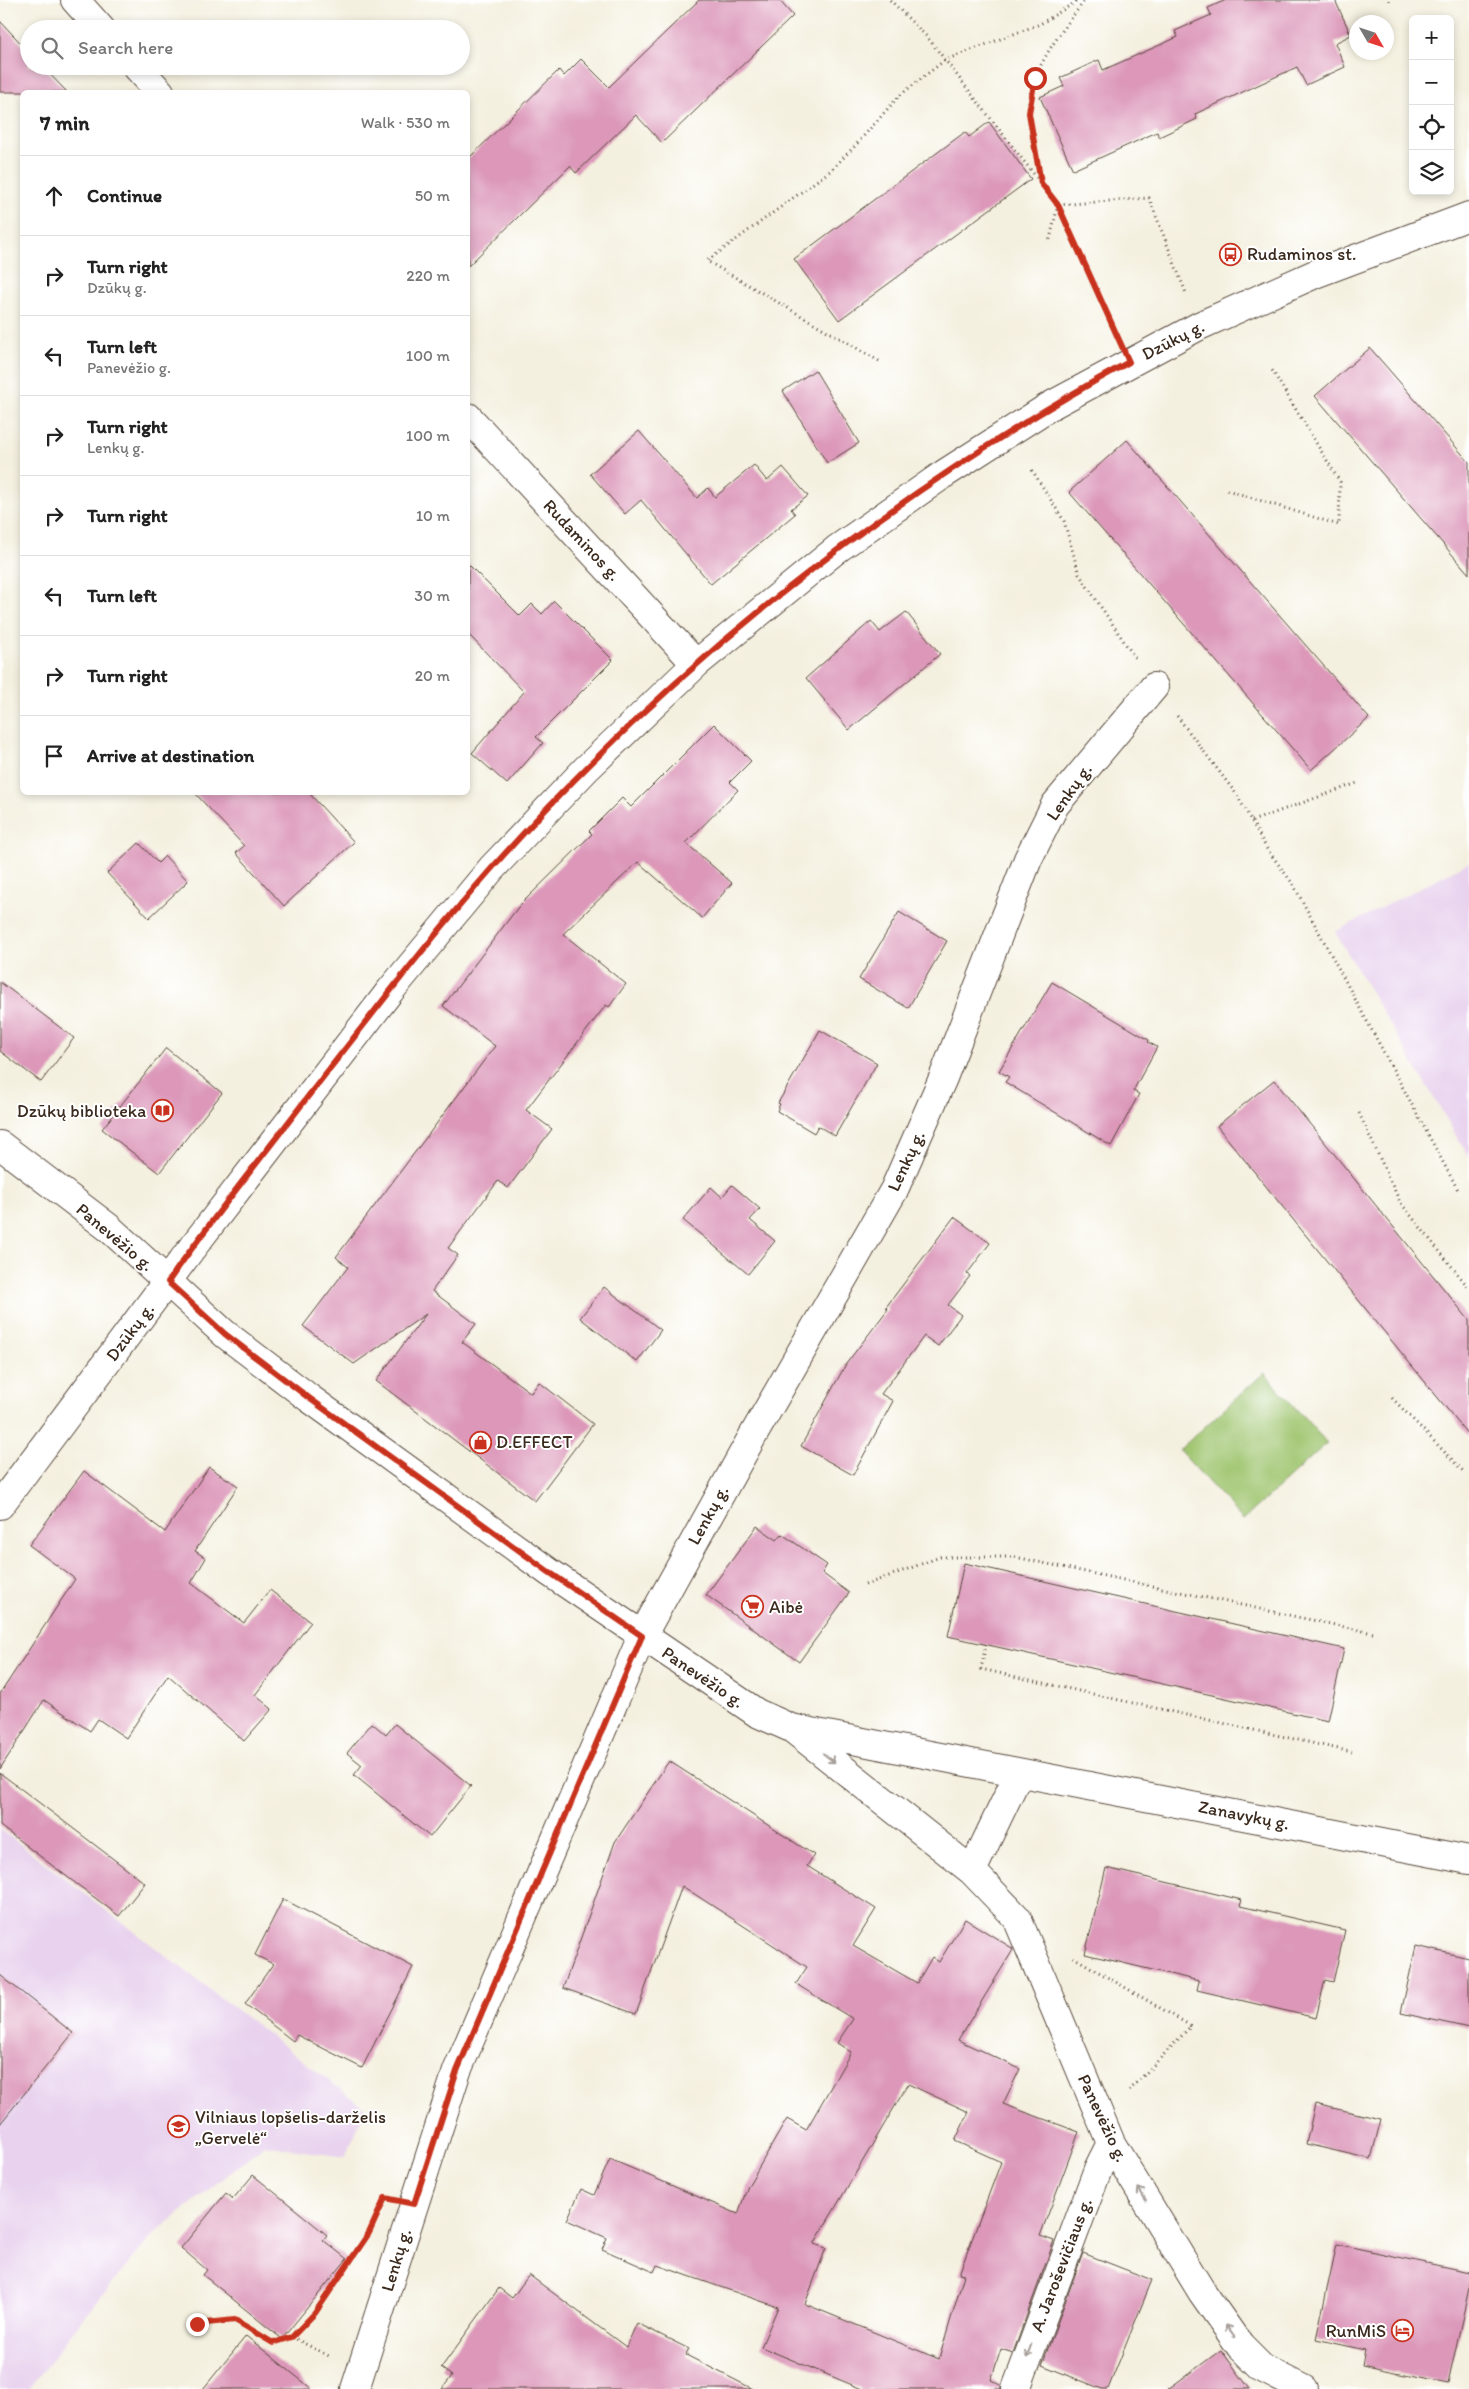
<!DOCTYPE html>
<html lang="en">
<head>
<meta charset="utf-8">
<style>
  :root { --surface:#fff; --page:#f2f2f2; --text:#222; --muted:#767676; --line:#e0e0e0 }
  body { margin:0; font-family:Itim,sans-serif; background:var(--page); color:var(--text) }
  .controls { position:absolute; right:15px; top:15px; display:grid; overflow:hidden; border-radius:8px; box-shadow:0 2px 8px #0003 }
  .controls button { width:45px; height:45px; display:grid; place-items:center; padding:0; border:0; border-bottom:1px solid var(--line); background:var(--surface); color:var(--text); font:25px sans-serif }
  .compass { position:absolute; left:1349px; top:15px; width:45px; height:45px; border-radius:50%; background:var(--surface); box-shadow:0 2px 8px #0003; rotate:129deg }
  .stop { position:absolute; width:15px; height:15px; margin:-11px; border:4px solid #c8321e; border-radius:50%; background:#fff }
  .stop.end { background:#c8321e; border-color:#fff; box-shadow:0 1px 5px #0008 }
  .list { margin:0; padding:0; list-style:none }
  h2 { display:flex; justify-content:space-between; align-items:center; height:65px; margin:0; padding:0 20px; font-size:21px }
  h2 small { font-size:16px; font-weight:400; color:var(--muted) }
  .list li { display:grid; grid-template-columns:32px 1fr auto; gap:15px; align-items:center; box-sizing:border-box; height:80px; padding:0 20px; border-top:1px solid var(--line) }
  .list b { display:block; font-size:19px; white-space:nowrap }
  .list p { margin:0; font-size:16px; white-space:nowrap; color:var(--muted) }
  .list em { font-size:16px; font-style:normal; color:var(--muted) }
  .icon { flex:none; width:28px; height:28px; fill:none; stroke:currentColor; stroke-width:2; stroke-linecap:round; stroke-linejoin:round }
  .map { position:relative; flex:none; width:1469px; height:2389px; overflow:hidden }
  .search { position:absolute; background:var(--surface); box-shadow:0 2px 8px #0003; left:20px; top:20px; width:450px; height:55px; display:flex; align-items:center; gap:12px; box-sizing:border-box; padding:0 18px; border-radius:28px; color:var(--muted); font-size:19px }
  .panel { position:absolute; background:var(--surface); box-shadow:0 2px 8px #0003; left:20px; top:90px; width:450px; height:705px; border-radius:8px }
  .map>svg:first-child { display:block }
  .built { fill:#e8d2ee }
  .green { fill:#a0c671; stroke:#6e7848 }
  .building { fill:#dc97b9; fill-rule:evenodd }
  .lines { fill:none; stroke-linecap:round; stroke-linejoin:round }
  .minor-casing { stroke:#57483b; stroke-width:30 }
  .path { stroke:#57483b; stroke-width:3; stroke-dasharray:1 4; stroke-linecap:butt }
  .minor { stroke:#fff; stroke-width:28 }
  .oneway { stroke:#a79f9a }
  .route { stroke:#c8321e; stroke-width:6 }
  .labels { text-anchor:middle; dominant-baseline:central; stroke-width:4; stroke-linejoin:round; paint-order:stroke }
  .poi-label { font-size:18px; fill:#3b2a1e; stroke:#fff; text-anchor:start }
  .street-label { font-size:18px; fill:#3b2a1e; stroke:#fff }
</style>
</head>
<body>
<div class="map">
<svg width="1469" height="2389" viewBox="0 0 1469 2389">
  <rect width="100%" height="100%" fill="#fff"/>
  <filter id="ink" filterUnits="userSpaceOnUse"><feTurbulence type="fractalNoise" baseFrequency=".02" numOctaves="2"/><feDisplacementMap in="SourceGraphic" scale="10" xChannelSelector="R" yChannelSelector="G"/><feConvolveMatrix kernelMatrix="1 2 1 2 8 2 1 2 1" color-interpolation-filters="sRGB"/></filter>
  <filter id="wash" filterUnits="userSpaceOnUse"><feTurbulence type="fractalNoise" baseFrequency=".0096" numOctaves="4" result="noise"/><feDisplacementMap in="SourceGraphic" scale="20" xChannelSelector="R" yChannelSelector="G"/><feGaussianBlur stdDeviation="1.12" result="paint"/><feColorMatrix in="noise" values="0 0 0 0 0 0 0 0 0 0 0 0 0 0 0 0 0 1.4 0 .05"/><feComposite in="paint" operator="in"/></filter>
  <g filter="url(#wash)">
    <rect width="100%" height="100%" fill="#f4f0df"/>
    <!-- built -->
    <path class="built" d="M1469 862V1157L1335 932Z
      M0 1829 366 2109 345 2157 264 2145 153 2235 88 2312 29 2389H0Z"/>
    <!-- green -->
    <path class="green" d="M1264 1373 1327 1443 1243 1520 1179 1450Z"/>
    <g id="blocks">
      <!-- building -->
      <path class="building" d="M699 0H779L793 16 662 143 636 115 576 173 570 166 468 266V159L559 70 564 76 581 59 609 87Z
        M1226 0H1335L1351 35 1335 43 1345 67 1306 85 1297 67 1195 114 1197 119 1159 137 1157 132 1073 170 1040 97 1064 86 1060 78 1099 60 1103 70 1178 37 1175 31 1211 15 1208 8Z
        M0 21 29 52V66H42L67 92H0Z
        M989 122 1031 179 839 320 794 259 965 132 969 137Z
        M1370 348 1469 462V574L1315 396Z
        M815 370 859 443 827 463 783 391Z
        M639 431 697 498 708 488 715 497 754 465 767 481 783 467 808 496 791 509 795 514 711 584 641 500 625 514 590 474Z
        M1127 440 1369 718 1311 770 1069 492Z
        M468 564 520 616 532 604 542 614 554 601 613 660 536 737 543 743 507 784 472 753 524 692 468 634Z
        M906 612 940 654 849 730 806 678 871 621 880 632Z
        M714 724 751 761 730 782 738 790 686 843 732 883 702 918 638 862 563 934 626 984 609 1007 606 1005 526 1110 552 1129 508 1188 498 1181 448 1248 458 1255 432 1291 476 1324 462 1342 531 1393 539 1382 593 1424 535 1501 376 1381 426 1314 354 1364 303 1326 348 1267 336 1257 495 1046 443 1006 519 906 592 834 589 831 622 798 631 807Z
        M194 792H308L354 842 284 906 236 853 244 846Z
        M139 843 158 863 165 856 188 881 149 918 107 873Z
        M899 912 947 941 908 1008 859 979Z
        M0 982 74 1038 41 1082 0 1051Z
        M1052 982 1149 1040 1148 1042 1157 1047 1133 1091 1139 1094 1111 1146 1005 1082 1009 1077 999 1071Z
        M820 1030 877 1063 835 1136 818 1126 814 1133 777 1111 780 1104 778 1103Z
        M166 1048 222 1093 159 1173 102 1129Z
        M1274 1080 1469 1320V1436L1217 1126Z
        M732 1185 760 1209 750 1220 775 1241 748 1274 683 1220 711 1187 722 1197Z
        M954 1217 990 1243 967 1274 970 1276 948 1305 961 1315 938 1346 924 1336 881 1394 893 1401 853 1475 801 1446 846 1364 888 1309 886 1307Z
        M604 1287 661 1330 637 1362 580 1318Z
        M209 1467 238 1486 195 1551 206 1558 191 1583 244 1623 270 1590 311 1622 255 1695 272 1709 244 1741 168 1675 126 1738 98 1719 90 1731 44 1700 0 1769V1694L75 1579 29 1545 84 1471 165 1532Z
        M757 1526 777 1540 782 1534 827 1565 822 1573 849 1593 799 1662 706 1595Z
        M964 1563 1344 1649 1328 1721 948 1636Z
        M372 1723 386 1735 395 1724 471 1786 430 1837 354 1775 362 1765 347 1753Z
        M669 1761 814 1855 807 1866 876 1909 853 1946 917 1983 932 1957 939 1962 965 1919 1012 1948 1013 1950 958 2040 1020 2069 1003 2104 1079 2132 1040 2236 1054 2241 1013 2353 1001 2349 991 2380 1001 2385V2389H862L761 2347 778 2307 657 2265 654 2272 602 2249 607 2238 567 2220 581 2189 594 2195 610 2159 738 2214 748 2186 787 2119 806 2130 851 2052 837 2043 853 2019 796 1984 807 1967 682 1886 636 2014 563 1988 615 1842ZM908 2084 969 2112 955 2141 1001 2162 959 2274 964 2275 939 2359 805 2304 826 2248 814 2244Z
        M0 1773 145 1883 119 1916 0 1826Z
        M1106 1868 1242 1900 1240 1906 1345 1930 1333 1982 1325 1980 1316 2018 1197 1990 1199 1981 1085 1954Z
        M283 1899 413 1967 362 2068 297 2035 293 2041 245 2004 273 1964 255 1955Z
        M1416 1946 1469 1958V2028L1401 2013Z
        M0 1975 73 2033 0 2124Z
        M1315 2104 1381 2119 1371 2159 1306 2144Z
        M253 2175 327 2235 323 2240 347 2259 282 2339 203 2275 207 2270 181 2248 226 2193 233 2199Z
        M1337 2244 1469 2272V2288L1448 2384 1362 2366 1365 2350 1316 2339Z
        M1083 2253 1152 2280 1108 2389H1102L1042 2365Z
        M529 2275 626 2347 637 2323 689 2349 686 2355 753 2389H442L452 2376 441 2368 499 2288 512 2298Z
        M246 2336 312 2389H203Z
        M1221 2350 1250 2389H1168Z"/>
    </g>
  </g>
  <g filter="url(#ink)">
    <use href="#blocks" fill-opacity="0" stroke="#57483b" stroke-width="1"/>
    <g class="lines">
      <defs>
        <path id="minor" d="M75 0 101 29
          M136 66 160 92
          M468 417 696 664
          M0 1145 109 1228 225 1334 309 1398 549 1572 757 1713 791 1728 1469 1860
          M0 1505 192 1248 390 991 492 868 586 769 696 664 837 549 944 474 1050 406 1199 326 1315 274 1469 216
          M794 1730 972 1871 1017 1918 1111 2143 1202 2292 1240 2346 1262 2368 1303 2389
          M972 1871 1019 1773
          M355 2389 457 2071 642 1636 751 1439 894 1190 943 1078 1028 859 1055 805 1154 687
          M1016 2389 1098 2169 1111 2143"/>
      </defs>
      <!-- minor casing -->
      <use href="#minor" class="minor-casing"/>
      <!-- path -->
      <path class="path" d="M890 0 928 38 1058 205 1049 243
        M1389 1V0
        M1041 182C1037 160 1030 137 1029 114 1026 74 1062 31 1085 0
        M1115 332 1058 205 1149 198 1186 293
        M879 361 707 261 830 171 854 147 899 96 945 60 1040 24 1079 0
        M1032 470 1064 521 1079 574 1135 658
        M1227 490 1339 525 1340 482 1270 367
        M1177 716 1237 795 1267 849 1293 884 1458 1190
        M1252 821 1360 782
        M1359 1113 1400 1202 1469 1288
        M1392 1398 1465 1473
        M865 1585 940 1557H1015L1373 1633
        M986 1644 981 1669 1352 1752
        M1073 1957 1191 2026 1128 2092
        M197 2325 235 2320 273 2343 292 2337 315 2313 363 2242
        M292 2337 329 2356"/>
      <!-- minor -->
      <use href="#minor" class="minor"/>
    </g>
    <!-- one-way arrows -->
    <defs><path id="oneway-shaft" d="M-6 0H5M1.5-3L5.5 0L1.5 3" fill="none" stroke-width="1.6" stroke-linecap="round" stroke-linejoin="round" transform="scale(1.25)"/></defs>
    <g class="oneway">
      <use href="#oneway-shaft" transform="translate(829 1758) rotate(38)"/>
      <use href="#oneway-shaft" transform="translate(1142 2194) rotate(-122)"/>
      <use href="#oneway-shaft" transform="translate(1230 2331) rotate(-125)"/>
      <use href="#oneway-shaft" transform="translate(1029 2351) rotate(109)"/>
    </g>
  </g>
  <g class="lines" filter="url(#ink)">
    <!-- route -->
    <path class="route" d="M197 2324 235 2320 273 2343 292 2337 315 2313 369 2233 385 2198 414 2204 457 2071 642 1636 549 1572 309 1398 225 1334 168 1282C211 1219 260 1160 306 1099 367 1021 427 942 492 868 673 664 890 493 1129 362L1058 205 1041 183 1029 113 1035 78"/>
  </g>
  <!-- icons -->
  <defs>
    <symbol id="bus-ring" viewBox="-11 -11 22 22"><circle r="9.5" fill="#fff" stroke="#c8321e" stroke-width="1.5"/><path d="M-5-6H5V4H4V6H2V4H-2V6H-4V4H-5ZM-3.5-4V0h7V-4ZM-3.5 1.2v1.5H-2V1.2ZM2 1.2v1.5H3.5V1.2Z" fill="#c8321e"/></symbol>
    <symbol id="library-ring" viewBox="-11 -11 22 22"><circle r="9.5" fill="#fff" stroke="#c8321e" stroke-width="1.5"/><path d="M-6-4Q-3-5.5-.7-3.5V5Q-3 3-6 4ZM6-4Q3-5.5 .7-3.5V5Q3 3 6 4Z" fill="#c8321e"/></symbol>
    <symbol id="shop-ring" viewBox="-11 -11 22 22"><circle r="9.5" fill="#fff" stroke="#c8321e" stroke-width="1.5"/><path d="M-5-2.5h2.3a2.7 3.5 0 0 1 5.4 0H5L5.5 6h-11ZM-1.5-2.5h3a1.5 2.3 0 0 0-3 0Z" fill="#c8321e"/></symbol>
    <symbol id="supermarket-ring" viewBox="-11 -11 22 22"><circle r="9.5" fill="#fff" stroke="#c8321e" stroke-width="1.5"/><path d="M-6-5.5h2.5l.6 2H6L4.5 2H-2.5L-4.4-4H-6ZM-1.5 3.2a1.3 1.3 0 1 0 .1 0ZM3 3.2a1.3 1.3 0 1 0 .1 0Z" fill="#c8321e"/></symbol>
    <symbol id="school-ring" viewBox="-11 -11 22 22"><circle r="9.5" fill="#fff" stroke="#c8321e" stroke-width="1.5"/><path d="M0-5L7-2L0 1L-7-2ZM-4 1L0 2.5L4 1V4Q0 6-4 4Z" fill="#c8321e"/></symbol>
    <symbol id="hotel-ring" viewBox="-11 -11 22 22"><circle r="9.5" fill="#fff" stroke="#c8321e" stroke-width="1.5"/><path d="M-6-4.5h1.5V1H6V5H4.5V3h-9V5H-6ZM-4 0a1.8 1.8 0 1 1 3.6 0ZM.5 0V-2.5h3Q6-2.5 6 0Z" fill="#c8321e"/></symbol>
  </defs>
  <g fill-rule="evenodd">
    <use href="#bus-ring" x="1218" y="242" width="25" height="25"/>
    <use href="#library-ring" x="150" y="1098" width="25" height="25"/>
    <use href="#shop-ring" x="468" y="1430" width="25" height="25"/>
    <use href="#supermarket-ring" x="740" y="1594" width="25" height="25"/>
    <use href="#school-ring" x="166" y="2114" width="25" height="25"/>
    <use href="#hotel-ring" x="1390" y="2318" width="25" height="25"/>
  </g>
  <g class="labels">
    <!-- poi labels -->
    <g class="poi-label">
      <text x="1247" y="254">Rudaminos st.</text>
      <text x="146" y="1111" text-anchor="end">Dzūkų biblioteka</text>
      <text x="496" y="1442">D.EFFECT</text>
      <text x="769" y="1607">Aibė</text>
      <text x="195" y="2117">Vilniaus lopšelis-darželis<tspan x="195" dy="21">„Gervelė“</tspan></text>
      <text x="1386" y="2331" text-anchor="end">RunMiS</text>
    </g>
    <!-- street labels -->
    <g class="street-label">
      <text transform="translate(1173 340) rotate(-27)">Dzūkų g.</text>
      <text transform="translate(582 540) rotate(47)">Rudaminos g.</text>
      <text transform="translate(1069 792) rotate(-55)">Lenkų g.</text>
      <text transform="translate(906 1161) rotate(-65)">Lenkų g.</text>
      <text transform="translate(115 1237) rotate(40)">Panevėžio g.</text>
      <text transform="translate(130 1332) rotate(-53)">Dzūkų g.</text>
      <text transform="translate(708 1515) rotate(-61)">Lenkų g.</text>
      <text transform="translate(703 1677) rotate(34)">Panevėžio g.</text>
      <text transform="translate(1244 1815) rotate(11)">Zanavykų g.</text>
      <text transform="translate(1103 2118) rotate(65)">Panevėžio g.</text>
      <text transform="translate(396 2260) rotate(-73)">Lenkų g.</text>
      <text transform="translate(1061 2265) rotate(-69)">A. Jaroševičiaus g.</text>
    </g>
  </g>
</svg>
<div class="controls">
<button>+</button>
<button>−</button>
<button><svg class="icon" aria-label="locate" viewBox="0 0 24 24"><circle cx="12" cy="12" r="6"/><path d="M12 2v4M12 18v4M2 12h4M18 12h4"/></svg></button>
<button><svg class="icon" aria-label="layers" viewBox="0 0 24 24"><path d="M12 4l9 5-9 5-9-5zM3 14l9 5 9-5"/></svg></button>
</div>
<svg class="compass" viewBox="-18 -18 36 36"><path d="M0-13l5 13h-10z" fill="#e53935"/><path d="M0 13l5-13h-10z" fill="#767676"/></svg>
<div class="stop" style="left:1035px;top:78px"></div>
<div class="stop end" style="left:197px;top:2324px"></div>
<div class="search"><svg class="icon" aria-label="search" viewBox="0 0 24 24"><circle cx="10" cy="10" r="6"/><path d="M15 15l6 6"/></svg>Search here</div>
<section class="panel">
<h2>7 min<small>Walk · 530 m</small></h2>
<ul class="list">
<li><svg class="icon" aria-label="ahead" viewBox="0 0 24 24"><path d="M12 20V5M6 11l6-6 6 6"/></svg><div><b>Continue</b></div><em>50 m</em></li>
<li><svg class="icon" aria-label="right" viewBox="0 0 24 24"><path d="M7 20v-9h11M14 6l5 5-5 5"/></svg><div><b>Turn right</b><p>Dzūkų g.</p></div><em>220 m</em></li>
<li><svg class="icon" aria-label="left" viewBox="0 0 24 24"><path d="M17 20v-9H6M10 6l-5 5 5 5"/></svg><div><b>Turn left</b><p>Panevėžio g.</p></div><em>100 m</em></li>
<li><svg class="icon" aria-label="right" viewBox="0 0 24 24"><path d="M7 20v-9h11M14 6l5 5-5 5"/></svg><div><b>Turn right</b><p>Lenkų g.</p></div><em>100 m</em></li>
<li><svg class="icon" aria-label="right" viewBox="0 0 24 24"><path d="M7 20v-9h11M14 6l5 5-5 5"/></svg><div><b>Turn right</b></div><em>10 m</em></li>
<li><svg class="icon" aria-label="left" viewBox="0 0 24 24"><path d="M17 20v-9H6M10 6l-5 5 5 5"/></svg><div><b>Turn left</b></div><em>30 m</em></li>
<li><svg class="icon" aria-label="right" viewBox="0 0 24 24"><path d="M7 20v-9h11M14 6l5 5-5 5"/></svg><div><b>Turn right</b></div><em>20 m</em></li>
<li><svg class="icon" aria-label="arrive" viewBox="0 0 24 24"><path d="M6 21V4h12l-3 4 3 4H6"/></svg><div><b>Arrive at destination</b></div></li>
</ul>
</section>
</div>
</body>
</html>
